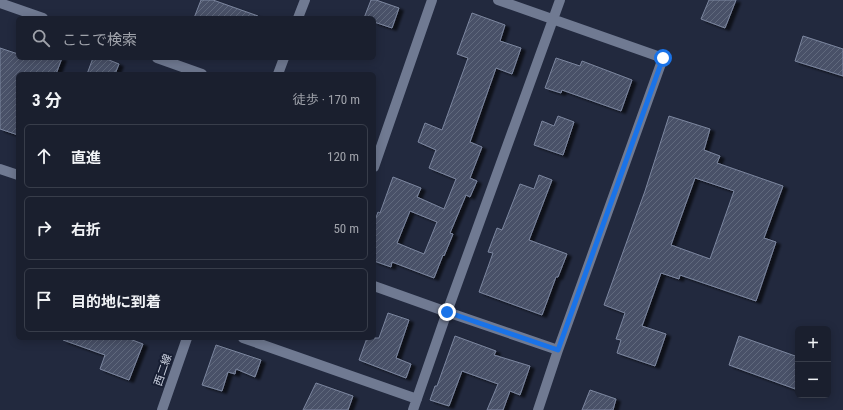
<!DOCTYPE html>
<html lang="ja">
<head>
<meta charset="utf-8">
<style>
  :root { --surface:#1a1f2e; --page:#232736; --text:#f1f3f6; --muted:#9fa2aa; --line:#383d4a }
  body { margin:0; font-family:"Roboto Condensed","Noto Sans JP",sans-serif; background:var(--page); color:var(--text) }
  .controls { position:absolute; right:12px; bottom:12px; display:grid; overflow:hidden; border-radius:6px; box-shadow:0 2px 10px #0003 }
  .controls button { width:36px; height:36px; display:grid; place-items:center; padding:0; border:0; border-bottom:1px solid var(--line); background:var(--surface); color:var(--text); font:20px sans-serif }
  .stop { position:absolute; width:12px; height:12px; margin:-9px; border:3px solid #1a73e8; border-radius:50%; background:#fff }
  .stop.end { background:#1a73e8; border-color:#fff; box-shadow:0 1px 4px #0008 }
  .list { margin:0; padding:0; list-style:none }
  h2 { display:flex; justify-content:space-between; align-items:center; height:52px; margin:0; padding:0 16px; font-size:17px }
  h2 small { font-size:13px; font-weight:400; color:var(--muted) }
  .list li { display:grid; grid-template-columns:26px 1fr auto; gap:12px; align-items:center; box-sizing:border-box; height:64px; margin:0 8px 8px; padding:0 8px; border:1px solid var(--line); border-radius:6px }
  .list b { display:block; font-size:15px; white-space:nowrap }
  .list em { font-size:13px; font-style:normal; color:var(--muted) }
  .icon { flex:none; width:22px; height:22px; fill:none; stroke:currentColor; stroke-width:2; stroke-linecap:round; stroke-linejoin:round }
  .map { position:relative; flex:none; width:843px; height:410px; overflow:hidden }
  .search { position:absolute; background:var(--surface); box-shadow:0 2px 10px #0003; left:16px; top:16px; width:360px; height:44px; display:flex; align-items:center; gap:10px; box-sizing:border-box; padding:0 14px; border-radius:6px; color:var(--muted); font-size:15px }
  .panel { position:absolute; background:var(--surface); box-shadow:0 2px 10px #0003; left:16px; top:72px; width:360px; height:268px; border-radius:6px }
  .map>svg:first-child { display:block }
  .building { fill:url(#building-hatch); stroke:#7d87a0; fill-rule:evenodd; filter:url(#shadow) }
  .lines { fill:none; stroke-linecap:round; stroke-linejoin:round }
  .minor { stroke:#707a92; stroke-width:10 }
  .tertiary { stroke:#707a92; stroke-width:10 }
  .route { stroke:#1a73e8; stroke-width:5 }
  .labels { text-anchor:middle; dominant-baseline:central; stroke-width:4; stroke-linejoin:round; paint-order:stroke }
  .street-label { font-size:11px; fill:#cbd1df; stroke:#181f34 }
</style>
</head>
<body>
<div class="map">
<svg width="843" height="410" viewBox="0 0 843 410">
  <defs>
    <pattern id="building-hatch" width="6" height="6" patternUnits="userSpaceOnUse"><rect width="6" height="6" fill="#485168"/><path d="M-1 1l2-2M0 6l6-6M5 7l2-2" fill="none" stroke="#61697d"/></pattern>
    <filter id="shadow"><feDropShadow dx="4.5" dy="2.5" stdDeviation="1" flood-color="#0009"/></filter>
  </defs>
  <rect width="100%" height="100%" fill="#22293e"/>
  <!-- building -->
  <path class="building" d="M201 0H213L258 16V18H194Z
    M371 0H376L399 8 392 28 374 22V18H364Z
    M709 0H736L725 28 701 19Z
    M472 13 505 25 500 41 521 48 512 74 496 68 470 142 482 147 470 178 477 181 470 197 466 195 450 233 453 234 444 256 443 255 434 278 392 262 391 267 374 261V223L378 212 380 213 393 177 421 188 417 197 444 209 456 179 429 168 436 150 418 142 425 123 442 130 468 58 457 54ZM410 211 437 222 424 254 397 243Z
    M803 36 843 49V76L795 61Z
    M0 48 18 54V58H62L56 74H18V135L0 129Z
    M93 58H104L119 64 115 74H87Z
    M556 58 580 66 582 61 632 80 621 111 562 90 561 93 545 88Z
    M558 116 574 122 563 155 534 145 542 121 554 126Z
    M669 116 710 129 704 150 720 156 717 163 783 186 764 238 776 242 756 301 680 275 679 279 661 273 642 326 666 334 655 366 617 353 621 340 616 339 625 313 604 305 645 191ZM695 178 734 191 710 259 671 245Z
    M539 175 552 180 529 240 567 254 558 277H556L542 315 479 292 493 253 488 252 497 228 502 230 520 184 534 189Z
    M388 313 409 320 396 358 411 364 406 378 359 360 367 338H379Z
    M455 336 496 351 494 355 530 366 520 395 510 391 503 410H487L498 384 462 371 449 406 430 400 435 386H437Z
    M739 336 798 357V390L729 365Z
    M64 338H127L143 344 129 380 100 369 105 355 63 340Z
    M216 345 261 360 255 377 236 369 235 374 228 372 222 391 202 385Z
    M316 383 353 396 348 410H303Z
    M590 390 616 399 613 410H582Z"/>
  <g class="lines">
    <!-- minor -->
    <path class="minor" d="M498 0 663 58 558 350 538 410
      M0 3 43 18
      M157 58 202 74
      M374 167 432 0
      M0 169 18 175
      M374 286 447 312 558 350
      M243 338 417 399
      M413 410 447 312 560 0"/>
    <!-- tertiary -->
    <path class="tertiary" d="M298 18 305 0
      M278 74 284 58
      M162 410 187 338"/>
  </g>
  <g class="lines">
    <!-- route -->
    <path class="route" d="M447 312 558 350 663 58"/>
  </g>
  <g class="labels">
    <!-- street labels -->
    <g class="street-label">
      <text transform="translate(163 370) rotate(-71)">西二線</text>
    </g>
  </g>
</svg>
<div class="controls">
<button>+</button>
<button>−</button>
</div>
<div class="stop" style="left:663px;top:58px"></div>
<div class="stop end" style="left:447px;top:312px"></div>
<div class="search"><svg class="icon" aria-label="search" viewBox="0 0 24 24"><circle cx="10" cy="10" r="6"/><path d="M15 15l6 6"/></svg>ここで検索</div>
<section class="panel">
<h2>3 分<small>徒歩 · 170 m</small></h2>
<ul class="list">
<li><svg class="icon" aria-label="ahead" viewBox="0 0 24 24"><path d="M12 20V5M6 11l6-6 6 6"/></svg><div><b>直進</b></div><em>120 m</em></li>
<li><svg class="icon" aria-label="right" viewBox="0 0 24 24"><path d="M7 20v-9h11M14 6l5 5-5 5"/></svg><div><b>右折</b></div><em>50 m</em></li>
<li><svg class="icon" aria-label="arrive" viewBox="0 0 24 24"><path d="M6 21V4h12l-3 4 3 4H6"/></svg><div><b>目的地に到着</b></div></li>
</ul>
</section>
</div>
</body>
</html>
